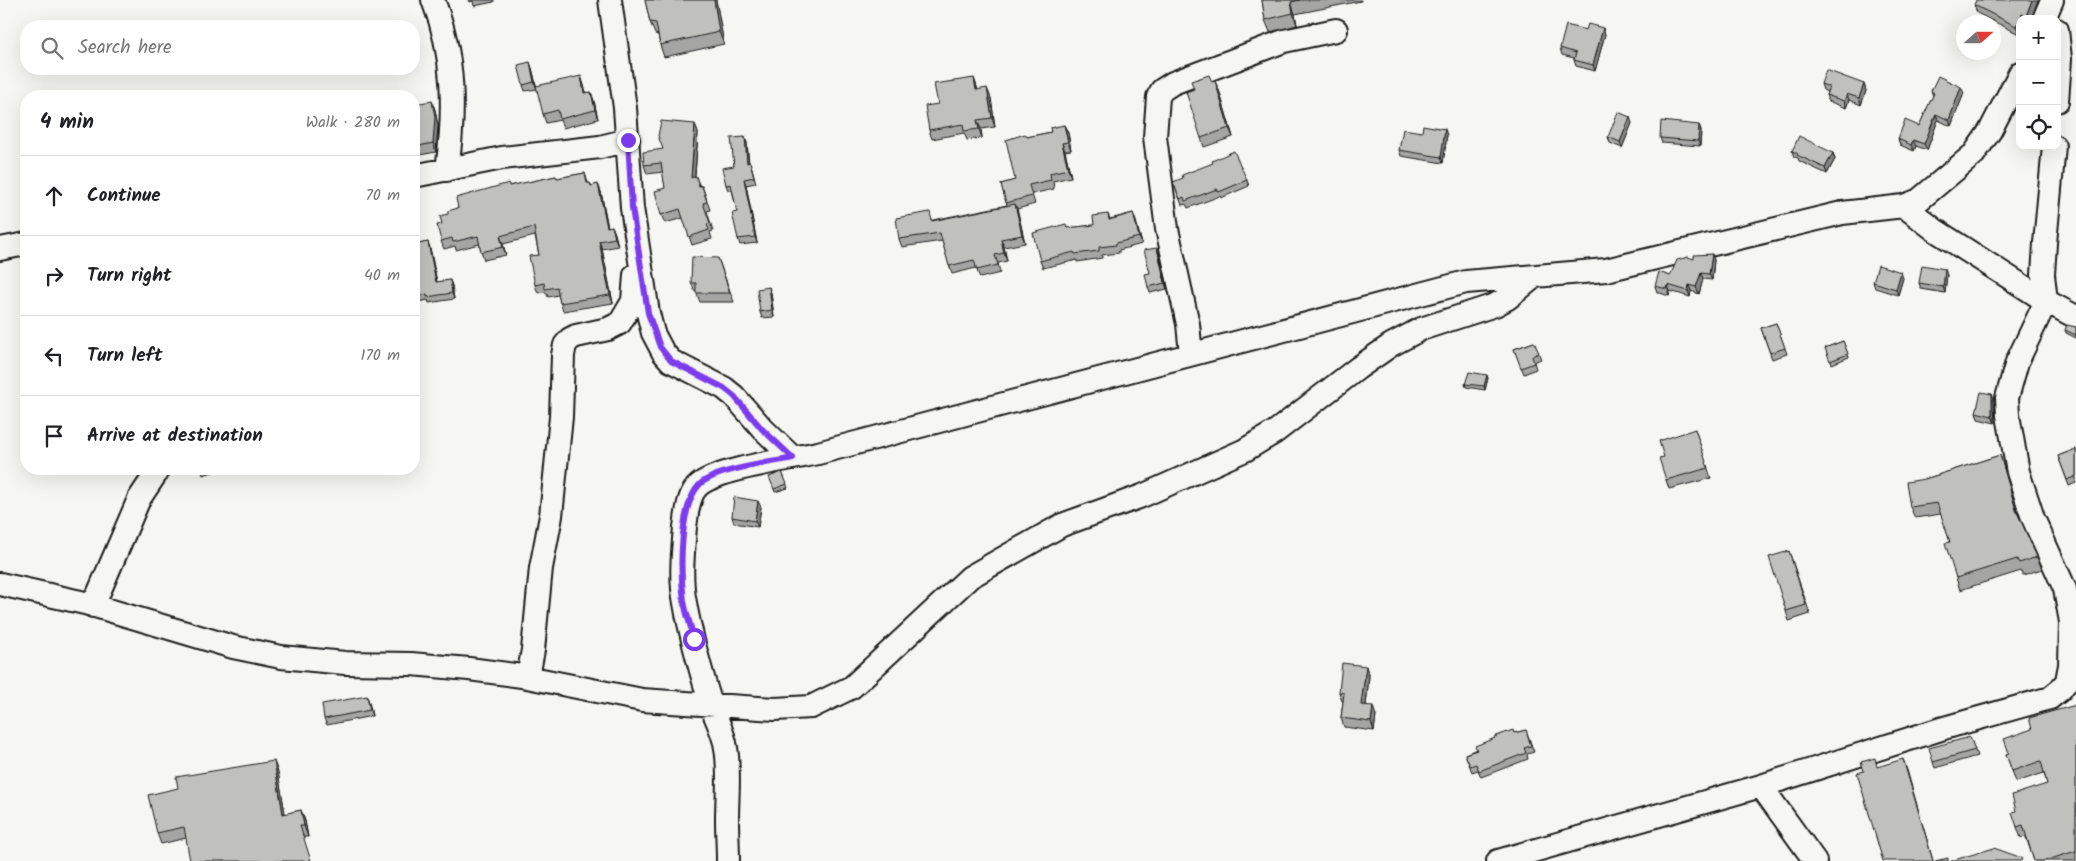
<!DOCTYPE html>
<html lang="en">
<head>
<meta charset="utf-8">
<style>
  :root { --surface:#fff; --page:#f6f6f6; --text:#202124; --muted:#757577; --line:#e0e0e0 }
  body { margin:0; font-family:Kalam,sans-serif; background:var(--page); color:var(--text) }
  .controls { position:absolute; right:15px; top:15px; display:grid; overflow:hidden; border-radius:10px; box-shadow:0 5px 20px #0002 }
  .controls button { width:45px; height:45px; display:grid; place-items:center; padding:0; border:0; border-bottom:1px solid var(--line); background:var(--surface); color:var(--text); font:25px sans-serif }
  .compass { position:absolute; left:1956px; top:15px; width:45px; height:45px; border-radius:50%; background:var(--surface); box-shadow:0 5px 20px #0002; rotate:69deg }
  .stop { position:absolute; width:15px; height:15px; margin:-11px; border:4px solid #7c3aed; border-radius:50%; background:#fff }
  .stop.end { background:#7c3aed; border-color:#fff; box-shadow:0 1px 5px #0008 }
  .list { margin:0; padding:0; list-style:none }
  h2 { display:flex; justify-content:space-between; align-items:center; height:65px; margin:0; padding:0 20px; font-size:21px }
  h2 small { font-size:16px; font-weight:400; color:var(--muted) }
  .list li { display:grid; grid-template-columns:32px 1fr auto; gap:15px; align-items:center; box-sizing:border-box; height:80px; padding:0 20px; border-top:1px solid var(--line) }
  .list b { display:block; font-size:19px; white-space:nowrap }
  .list em { font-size:16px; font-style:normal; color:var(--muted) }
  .icon { flex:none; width:28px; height:28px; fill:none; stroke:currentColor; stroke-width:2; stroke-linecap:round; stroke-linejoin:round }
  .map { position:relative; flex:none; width:2076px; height:861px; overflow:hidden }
  .search { position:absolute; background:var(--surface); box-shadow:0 5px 20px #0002; left:20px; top:20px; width:400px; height:55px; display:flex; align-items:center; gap:12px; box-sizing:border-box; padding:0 18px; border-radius:20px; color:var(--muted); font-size:19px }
  .panel { position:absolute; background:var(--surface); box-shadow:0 5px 20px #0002; left:20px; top:90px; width:400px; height:385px; border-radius:20px }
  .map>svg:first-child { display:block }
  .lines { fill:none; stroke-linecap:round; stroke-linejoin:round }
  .minor-casing { stroke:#1c1c1c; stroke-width:26 }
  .minor { stroke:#f6f6f2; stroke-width:22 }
  .wall { fill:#a5a5a3; stroke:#1c1c1c }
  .shaded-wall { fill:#868684; stroke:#1c1c1c }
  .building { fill:#c0c0bd; stroke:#1c1c1c }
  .route { stroke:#7c3aed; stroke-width:6 }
</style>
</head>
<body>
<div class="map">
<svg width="2076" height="861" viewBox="0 0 2076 861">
  <rect width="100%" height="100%" fill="#f6f6f2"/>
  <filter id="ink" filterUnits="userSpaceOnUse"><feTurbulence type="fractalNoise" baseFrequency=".02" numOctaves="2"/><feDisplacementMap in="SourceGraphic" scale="10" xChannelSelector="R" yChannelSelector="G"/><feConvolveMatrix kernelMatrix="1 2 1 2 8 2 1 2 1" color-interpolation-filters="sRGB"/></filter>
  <g filter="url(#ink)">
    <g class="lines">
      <defs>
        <path id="minor" d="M433 0C455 55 455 112 447 170
          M610 0 625 108 632 208 648 313 653 333 663 352 671 361 724 388 734 396 763 429 793 458
          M2044 19 2052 0
          M2057 30 2060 59 2057 101
          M414 176 502 158 600 147 628 140
          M1904 206 1935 230 2046 301 2076 317
          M0 249 26 244
          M1191 354 1188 324 1167 229 1155 137 1158 97 1162 90 1173 83 1284 41 1336 30
          M0 584 85 603 233 647 281 657 345 663 411 664 469 669 522 676 642 700 775 709 811 707 852 687 970 577 1062 525 1142 496 1245 450 1275 432 1358 368 1391 345 1421 329 1495 305 1508 298 1535 276
          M93 606 139 499 159 469
          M528 677 533 650 541 568 551 516 561 417 563 355 565 345 570 339 576 336 608 329 620 323 633 301 635 275
          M1761 786 1815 861
          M728 861C728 847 727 833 727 819 727 795 730 772 726 748 724 733 716 719 711 705 701 672 691 637 685 603 680 578 683 552 685 527 687 514 688 494 699 485 718 469 791 459 818 453L1466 282 1606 270 1842 213 1904 206 1919 200 1974 154 1990 131 2020 73
          M1498 861 1761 786 1944 728 2050 698 2060 690 2067 681 2070 665 2071 622 2065 589 2033 518 2018 472 2008 415 2007 398 2017 362 2046 301 2043 275 2045 243 2054 146"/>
      </defs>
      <!-- minor casing -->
      <use href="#minor" class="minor-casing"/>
      <!-- minor -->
      <use href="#minor" class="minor"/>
    </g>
    <!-- wall -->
    <path class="wall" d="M469 0H494V2L474 6 473 1 470 2Z
      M645 0H716L724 44 664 57 660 45 658 35 655 34 650 22Z
      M1262 0H1361V1L1295 14 1297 25 1270 32 1265 20Z
      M2038 0 2031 19H2020V32L2019 34 1977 13 1974 5Z
      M1586 30 1605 34 1595 71 1576 66 1574 60V58L1562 55 1560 48Z
      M532 68 537 89 525 91 523 85Z
      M581 76 586 93 591 92 594 101 598 119 563 128 560 120 546 123 543 114Z
      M974 78 978 90 991 98 995 127 981 129 982 138 967 140 964 133 932 139 929 130 938 104Z
      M1212 82 1219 90 1233 137 1204 147 1201 138Z
      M1821 84H1864L1866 91 1861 105 1849 100 1846 108 1828 101 1826 95 1827 92 1823 90Z
      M1931 91 1964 93 1951 126 1938 120 1927 150 1916 146 1914 151 1900 145 1898 139 1919 126 1933 96Z
      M432 101 435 110 438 126 436 152 414 156V118H415Z
      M1632 123 1622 148 1610 143 1608 137Z
      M695 124 698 133 695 176 700 186H702L705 194 710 210 707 211 713 231 710 232 712 239 692 245 683 218 665 223 661 215 665 188 663 172 647 174 644 165Z
      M1064 125 1068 133 1071 150 1065 151 1071 177 1053 181 1054 189 1032 194 1035 204 1017 209 1025 243 1004 247 1007 261 998 263 1000 273 980 278 976 268 952 274 942 241 902 247 899 239 933 220 1007 205 1001 184 1015 180 1027 137 1051 132Z
      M1699 125 1701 130 1700 146 1662 143 1660 138Z
      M1422 132 1447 135 1443 163 1401 156 1399 150Z
      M745 137 747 143 749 163 750 162 752 168 756 183 746 185 757 243 740 245 738 239 737 212 732 190H728L726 185Z
      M1792 151 1833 153 1835 159 1827 174 1799 161 1798 158 1794 157Z
      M585 173 588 183H590L592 186 598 184 601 192 608 227 612 226 615 234 618 246 602 249 613 303 563 311 558 295 548 297 546 292 538 293 535 285 539 255 535 236 503 244 506 255 484 260 479 244 456 250 455 246 444 249 441 241 442 224 448 214 458 208 510 186 556 176 557 178Z
      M1247 180 1249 186 1221 198 1220 196 1188 208 1186 204 1182 205 1173 182Z
      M1133 213 1142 244 1119 250V253L1102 255V258L1077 262V260L1043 268 1040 261 1068 228 1094 225 1108 214 1110 219Z
      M428 242 430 248 437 282 450 280 452 286 454 299 429 303 428 300 414 303V245Z
      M1157 248 1159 254 1167 289 1150 293 1148 287 1150 273Z
      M1712 254 1714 260 1712 280 1703 279 1699 294 1691 291 1690 297 1670 291 1669 296 1657 292 1655 286 1694 259Z
      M718 258 734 302H700L696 292H695L691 283Z
      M1947 275 1945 293 1921 289 1919 283Z
      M1903 278 1898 295 1875 288 1873 282Z
      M769 287 771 293 774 317 762 318 760 312Z
      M1776 323 1787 354 1772 359 1761 328Z
      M2075 327H2076V338L2066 333 2065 330Z
      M1843 341 1849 357 1832 364 1825 348Z
      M1534 342 1541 359 1534 362 1536 369 1524 374 1514 349Z
      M1488 378 1485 390 1466 387 1465 384Z
      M1992 394 1994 400 1995 423 1978 419 1976 412Z
      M1695 429 1711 478 1669 489 1666 480 1664 457Z
      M2076 449V483L2069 486 2058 456Z
      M2000 455 2018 515 2037 557 2042 569 2023 575 2021 571 1960 590 1956 578 1950 542 1941 514 1915 518 1910 507 1925 479Z
      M201 469H215L216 471 203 475Z
      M782 472 788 488 775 492 774 489Z
      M761 507 758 527 734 523 732 517Z
      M1789 551 1810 614 1789 621 1786 611Z
      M1369 676 1366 706 1376 716 1374 731 1344 727 1341 718 1343 701H1342L1339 692Z
      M369 702 372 716 327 725 324 719Z
      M2076 705V861H2034L2026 837 2021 838 2017 827 2016 811 2047 784 2044 773 2016 782 2006 754 2009 753 2032 729Z
      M1526 730 1534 752 1527 754 1528 759 1481 777 1478 770 1472 772 1465 754 1514 733Z
      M1970 737 1977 756 1935 768 1933 762Z
      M278 772 285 814 301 810 305 821 308 837H304L186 838 161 844 157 833Z"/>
    <!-- shaded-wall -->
    <path class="shaded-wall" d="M714 0H716L724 44 719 32Z
      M2032 0H2038L2031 19H2027L2026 16Z
      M1291 2 1295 14 1297 25 1293 13Z
      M2022 14 2024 19H2020V32L2019 34 2016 26Z
      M1603 28 1605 34 1595 71 1593 65Z
      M530 62 532 68 537 89 534 82Z
      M581 76 584 85 588 103 584 93Z
      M974 78 977 87 979 99 976 90Z
      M1215 81 1219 90 1233 137 1229 128Z
      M1864 84 1866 91 1861 105 1859 98Z
      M1961 87 1964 93 1951 126 1949 120Z
      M987 88 991 98 995 127 992 118Z
      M591 92 594 101 598 119 595 110Z
      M1847 94 1849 100 1846 108 1844 101Z
      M432 101 435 110 438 126 436 152 433 143Z
      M1936 114 1938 120 1927 150 1924 144Z
      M1630 117 1632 123 1622 148 1620 142Z
      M977 120 981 129 982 138 979 129Z
      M695 124 698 133 694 186 691 178Z
      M1064 125 1068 133 1071 150 1068 142Z
      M1699 125 1701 130 1700 146 1698 141Z
      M1445 129 1447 135 1443 163 1441 157Z
      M745 137 747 143 749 169 747 163Z
      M1913 140 1916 146 1914 151 1911 145Z
      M1062 143 1065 151 1071 177 1068 169Z
      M1833 153 1835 159 1827 174 1825 168Z
      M744 179 746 185 757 243 755 237Z
      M598 184 601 192 609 235 607 227Z
      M1015 204 1018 212 1025 243 1022 235Z
      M1133 213 1136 221 1142 244 1139 237Z
      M612 226 615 234 618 246 615 238Z
      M500 236 503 244 506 255 503 247Z
      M1001 239 1004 247 1007 261 1004 253Z
      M599 241 602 249 613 303 610 295Z
      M428 242 430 248 438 288 436 282Z
      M1157 248 1159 254 1167 289 1165 283Z
      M1712 254 1714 260 1712 280 1709 274Z
      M1945 269 1947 275 1945 293 1943 287Z
      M1901 272 1903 278 1898 295 1896 289Z
      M1701 273 1703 279 1699 294 1696 287Z
      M450 280 452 286 454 299 452 293Z
      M1668 285 1670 291 1669 296 1667 289Z
      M1689 285 1691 291 1690 297 1688 291Z
      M769 287 771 293 774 317 772 310Z
      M1487 375 1488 378 1485 390 1484 386Z
      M1992 394 1994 400 1995 423 1992 416Z
      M2000 455 2004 467 2021 522 2016 510Z
      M758 501 761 507 758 527 755 521Z
      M1366 666 1369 676 1365 714 1361 705Z
      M367 696 369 702 372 716 370 710Z
      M1373 706 1376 716 1374 731 1371 722Z
      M1903 759 1907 770 1933 861Z
      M274 761 278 772 287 825 283 814Z
      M301 810 305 821 308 837 304 826Z"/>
    <!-- building -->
    <path class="building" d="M645 0H714L719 32 660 45 656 23 650 22Z
      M1262 0H1300L1291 2 1293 13 1265 20Z
      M1976 0H2032L2026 16 2022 14 2016 26 1974 5Z
      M1588 24 1603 28 1593 65 1574 60 1576 53 1560 48 1566 25 1586 30Z
      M530 62 534 82 523 85 518 65Z
      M1826 70 1864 84 1859 98 1847 94 1844 101 1826 95 1829 87 1821 84Z
      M1209 75 1212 82 1215 81 1229 128 1201 138 1186 92 1194 89 1191 81Z
      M581 76 584 93 591 92 595 110 560 119 558 110 543 114 536 86Z
      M1938 76 1961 87 1949 120 1936 114 1924 144 1913 140 1911 145 1898 139 1905 120 1919 126 1934 93 1931 91Z
      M974 78 976 90 987 88 992 118 977 120 979 129 964 131 963 124 929 130 925 106 938 104 934 84Z
      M432 101 435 117 433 143 414 147V118H415L414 104Z
      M1618 112 1630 117 1620 142 1608 137Z
      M661 121 695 124 691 178 696 176 699 186H702L707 202 703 203 710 223 707 224 709 230 689 237 680 209 661 215 655 191 665 188 661 163 644 165 643 152 663 149 658 136Z
      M1661 121 1699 125 1698 141 1660 138Z
      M1064 125 1068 142 1062 143 1068 169 1050 173 1051 180 1029 185 1032 196 1006 203 1001 184 1015 180 1006 140 1025 134 1027 137 1051 132 1050 128Z
      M1423 125 1445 129 1441 157 1399 150 1403 129 1422 132Z
      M1799 136 1833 153 1825 168 1797 155 1798 154 1792 151Z
      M745 137 747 163 750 162 754 177 744 179 755 237 738 239 732 213 737 212 731 184 726 185 722 168 734 166 731 138Z
      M1234 151 1247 180 1219 192 1217 189 1185 201 1184 197 1180 199 1173 182 1183 178 1182 175 1213 163 1212 161Z
      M585 173 587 183H590L591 186 598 184 607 227 612 226 615 238 599 241 610 295 560 303 557 287 545 289 544 283 535 285 529 256 539 255 534 227 500 236 503 247 481 252 478 236 453 242 452 238 441 241 437 225 442 224 440 216 448 214V211L458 208 456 198 509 183V186L556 176 557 178Z
      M1015 204 1022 235 1001 239 1004 253 995 255 998 265 977 270 974 260 949 266 940 233 899 239 896 218 930 212 932 221Z
      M1133 213 1139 237 1116 243V245L1099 247V251L1075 254 1074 252 1040 261 1033 233 1066 224 1067 228 1094 225 1093 216 1108 214 1109 220Z
      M428 242 436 282 450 280 452 293 427 297V294L414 297V245Z
      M1157 248 1165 283 1148 287 1145 274 1150 273 1144 250Z
      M1712 254 1709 274 1701 273 1696 287 1689 285 1688 291 1668 285 1667 289 1655 286 1659 272 1670 276 1677 260 1688 257 1694 259V255Z
      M692 257 718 258 730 293H696V283H691Z
      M1878 265 1901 272 1896 289 1873 282Z
      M1922 265 1945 269 1943 287 1919 283Z
      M769 287 772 310 760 312 757 289Z
      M1776 323 1785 348 1770 353 1761 328Z
      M2067 325 2076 327V335L2065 330Z
      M1843 341 1848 354 1830 361 1825 348Z
      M1534 342 1539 353 1532 356 1534 363 1521 368 1514 349Z
      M1469 372 1487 375 1484 386 1465 384Z
      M1981 392 1992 394V416L1976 412Z
      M1695 429 1708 468 1666 480 1659 458 1664 457 1659 441Z
      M2076 449V476L2067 480 2058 456Z
      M2000 455 2016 510 2037 557 2019 563 2017 559 1956 578 1945 543 1950 542 1937 503 1910 507 1906 482 1925 479Z
      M782 472 787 484 774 489 769 477Z
      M734 497 758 501 755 521 732 517Z
      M1789 551 1806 605 1786 611 1769 557Z
      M1342 663 1366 666 1361 705 1373 706 1371 722 1341 718 1344 693 1339 692Z
      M367 696 370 710 324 719 322 704Z
      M2076 705V851L2044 861H2034L2023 825 2017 827 2012 812 2016 811 2012 795 2047 784 2041 761 2012 771 2006 754 2009 753 2004 739 2032 729 2029 718Z
      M1513 730 1514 733 1526 730 1531 746 1524 748 1526 753 1479 771 1476 764 1470 766 1465 754 1477 750 1475 746 1495 738 1494 737Z
      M1970 737 1975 750 1933 762 1929 748Z
      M1875 758 1877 767 1903 759 1933 861H1883L1857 773 1864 771 1861 762Z
      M274 761 283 814 301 810 304 826H300L311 861H190L184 827 157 833 148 795 178 788 176 777Z
      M1994 848 2022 858 2021 861H1951Z
      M1948 858V861H1935Z"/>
  </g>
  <g class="lines" filter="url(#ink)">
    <!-- route -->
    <path class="route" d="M628 140 632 208 648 313 660 347 671 361 724 388 734 396 762 429 793 458C769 463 724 468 704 481 678 498 680 573 684 601 686 614 691 626 694 639"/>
  </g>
</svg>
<div class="controls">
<button>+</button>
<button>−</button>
<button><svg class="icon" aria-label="locate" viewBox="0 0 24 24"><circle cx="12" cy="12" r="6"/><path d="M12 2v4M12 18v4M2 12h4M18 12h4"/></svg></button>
</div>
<svg class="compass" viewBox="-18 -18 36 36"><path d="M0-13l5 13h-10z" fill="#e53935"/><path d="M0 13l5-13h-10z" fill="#757577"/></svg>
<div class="stop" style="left:694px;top:639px"></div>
<div class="stop end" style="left:628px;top:140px"></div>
<div class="search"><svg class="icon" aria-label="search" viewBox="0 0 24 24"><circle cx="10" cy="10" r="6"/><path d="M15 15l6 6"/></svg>Search here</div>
<section class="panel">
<h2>4 min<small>Walk · 280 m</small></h2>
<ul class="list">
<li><svg class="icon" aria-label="ahead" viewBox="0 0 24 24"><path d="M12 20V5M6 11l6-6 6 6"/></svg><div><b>Continue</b></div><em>70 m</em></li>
<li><svg class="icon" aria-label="right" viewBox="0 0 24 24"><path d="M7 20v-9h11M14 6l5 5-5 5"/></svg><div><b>Turn right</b></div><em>40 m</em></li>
<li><svg class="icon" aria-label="left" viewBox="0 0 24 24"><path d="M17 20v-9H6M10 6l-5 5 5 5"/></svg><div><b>Turn left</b></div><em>170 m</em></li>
<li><svg class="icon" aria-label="arrive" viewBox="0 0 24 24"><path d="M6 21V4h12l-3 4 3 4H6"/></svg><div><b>Arrive at destination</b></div></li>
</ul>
</section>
</div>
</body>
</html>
